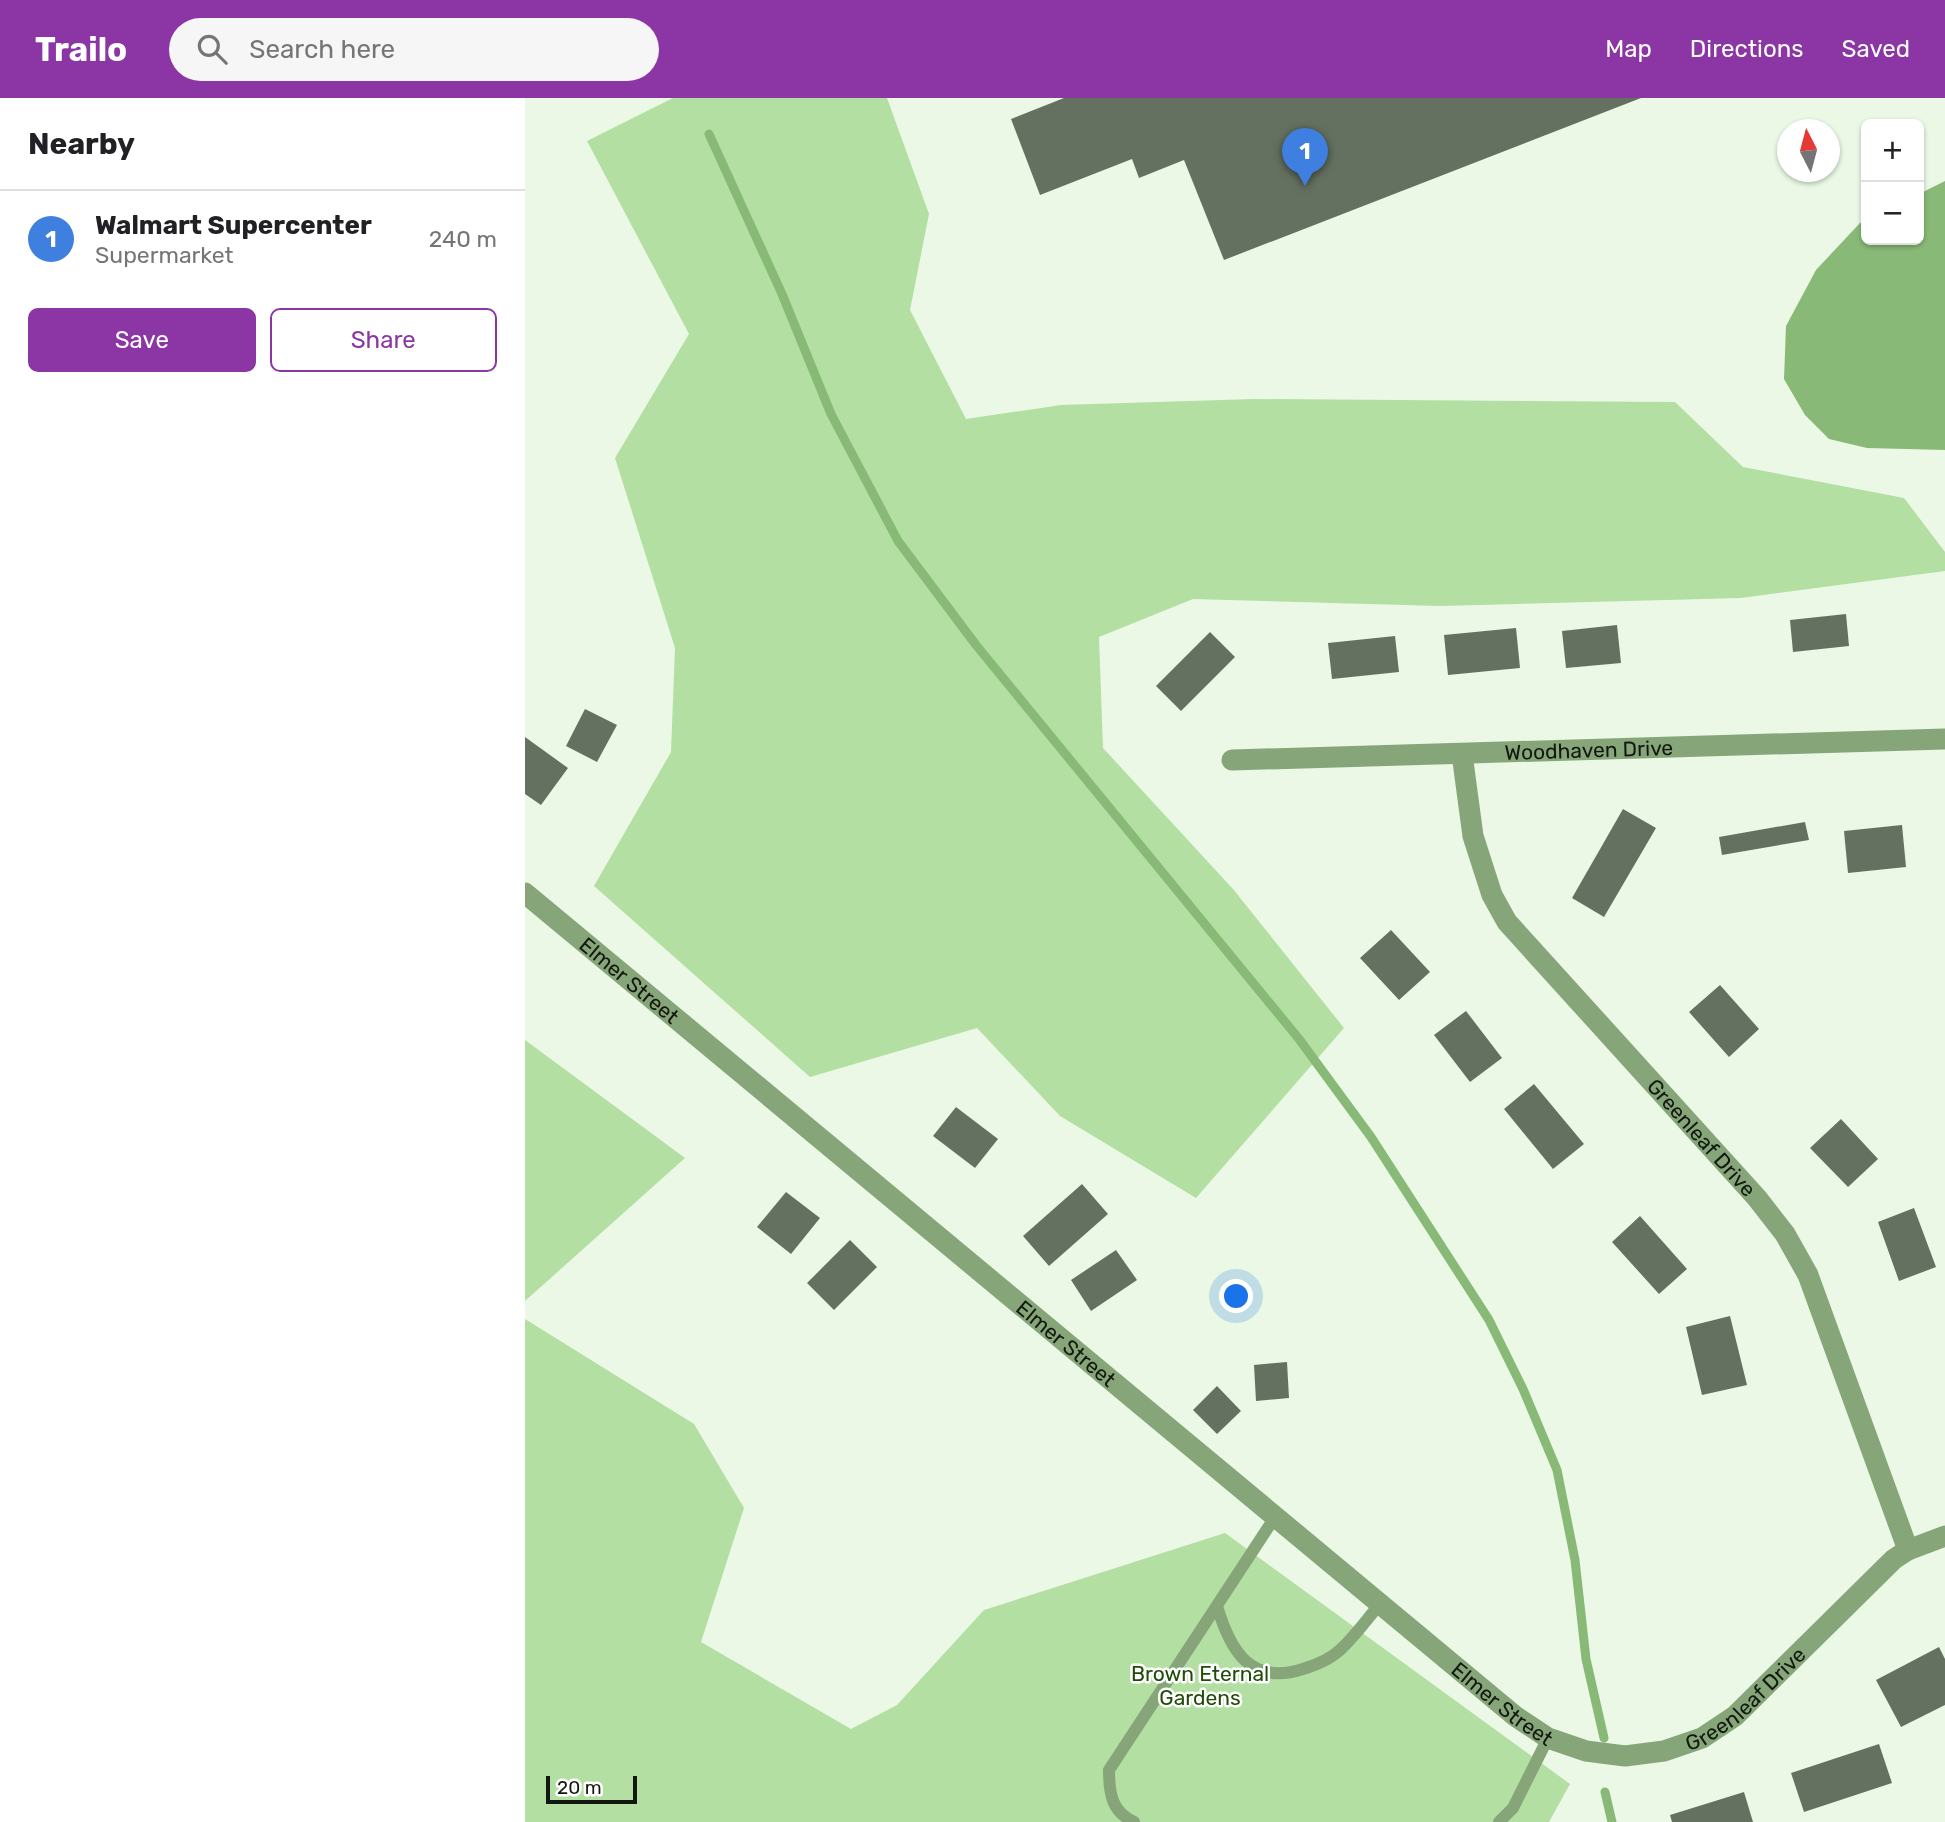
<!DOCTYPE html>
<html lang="en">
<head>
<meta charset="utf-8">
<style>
  :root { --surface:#fff; --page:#f6f6f6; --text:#202124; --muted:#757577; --line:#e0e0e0; --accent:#8b36a4 }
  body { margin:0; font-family:Rubik,sans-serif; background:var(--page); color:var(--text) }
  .controls { position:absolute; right:21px; top:21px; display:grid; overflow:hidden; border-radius:10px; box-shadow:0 2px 5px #0004 }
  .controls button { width:63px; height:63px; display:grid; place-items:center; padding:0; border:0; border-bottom:2px solid var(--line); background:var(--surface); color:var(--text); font:35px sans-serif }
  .compass { position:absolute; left:1252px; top:21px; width:63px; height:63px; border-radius:50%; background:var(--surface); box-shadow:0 2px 5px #0004; rotate:354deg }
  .scale { position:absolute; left:21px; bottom:18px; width:91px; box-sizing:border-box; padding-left:7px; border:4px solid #121710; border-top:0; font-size:19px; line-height:24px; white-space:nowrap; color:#121710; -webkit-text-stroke:5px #fff; paint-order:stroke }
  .you { position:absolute; left:712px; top:1199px; width:24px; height:24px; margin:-18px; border:5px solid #fff; border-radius:50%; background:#1a73e8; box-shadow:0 0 0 10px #1a73e833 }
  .badge { display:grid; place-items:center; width:46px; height:46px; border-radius:50%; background:var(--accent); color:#fff; font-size:23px; font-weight:700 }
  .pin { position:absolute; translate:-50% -58px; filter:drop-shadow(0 2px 4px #0008) }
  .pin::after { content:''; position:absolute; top:37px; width:24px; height:21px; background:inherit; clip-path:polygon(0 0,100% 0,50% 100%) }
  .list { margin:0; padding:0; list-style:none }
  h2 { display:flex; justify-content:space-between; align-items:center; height:91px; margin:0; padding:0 28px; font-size:30px }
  h2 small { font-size:23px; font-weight:400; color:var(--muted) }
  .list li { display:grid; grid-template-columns:46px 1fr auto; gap:21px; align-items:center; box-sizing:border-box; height:98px; padding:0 28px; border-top:2px solid var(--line) }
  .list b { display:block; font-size:26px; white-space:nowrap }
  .list p { margin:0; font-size:23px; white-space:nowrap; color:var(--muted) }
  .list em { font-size:23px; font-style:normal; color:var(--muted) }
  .actions { display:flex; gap:14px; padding:21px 28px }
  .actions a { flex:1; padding:16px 0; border:2px solid var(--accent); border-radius:10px; text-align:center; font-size:24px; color:var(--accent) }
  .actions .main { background:var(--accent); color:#fff }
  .icon { flex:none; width:38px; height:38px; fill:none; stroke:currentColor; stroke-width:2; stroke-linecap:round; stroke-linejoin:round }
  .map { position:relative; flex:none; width:1420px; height:1724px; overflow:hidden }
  header { display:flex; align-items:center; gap:42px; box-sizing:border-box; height:98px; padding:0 35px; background:var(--accent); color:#fff }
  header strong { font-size:33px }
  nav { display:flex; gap:38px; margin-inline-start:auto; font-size:24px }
  .search { width:490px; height:63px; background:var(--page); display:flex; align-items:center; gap:18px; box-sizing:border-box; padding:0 24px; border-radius:38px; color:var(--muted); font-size:26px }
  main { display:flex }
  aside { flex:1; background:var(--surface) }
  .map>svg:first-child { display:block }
  .green { fill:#b3dfa3 }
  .water { fill:#89b977 }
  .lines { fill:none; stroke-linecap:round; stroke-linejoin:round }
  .stream { stroke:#89b977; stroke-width:9 }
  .building { fill:#657160 }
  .lane { stroke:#86a679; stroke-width:12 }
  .street { stroke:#86a679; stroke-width:21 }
  .labels { text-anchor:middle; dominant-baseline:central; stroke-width:5; stroke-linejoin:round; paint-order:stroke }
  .street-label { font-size:21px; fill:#121710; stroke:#fff }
  .park-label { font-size:21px; fill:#1f4c06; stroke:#fff }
</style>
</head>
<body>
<header>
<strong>Trailo</strong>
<div class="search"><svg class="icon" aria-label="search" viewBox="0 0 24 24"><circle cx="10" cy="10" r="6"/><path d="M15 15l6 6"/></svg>Search here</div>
<nav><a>Map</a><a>Directions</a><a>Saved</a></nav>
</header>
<main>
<aside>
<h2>Nearby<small></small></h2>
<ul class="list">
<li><span class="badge" style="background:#3f7fe0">1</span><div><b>Walmart Supercenter</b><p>Supermarket</p></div><em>240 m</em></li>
</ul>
<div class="actions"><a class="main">Save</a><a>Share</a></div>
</aside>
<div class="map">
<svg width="1420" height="1724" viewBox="0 0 1420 1724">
  <rect width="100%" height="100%" fill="#eaf8e5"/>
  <!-- green -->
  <path class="green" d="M148 0H362L404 116 385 212 441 321 536 307 729 301 1150 304 1218 369 1379 400 1420 454V473L1216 500 915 508 668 501 574 539 578 650 708 791 819 930 671 1100 535 1018 452 930 285 979 69 788 146 654 150 550 90 360 164 236 62 43Z
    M0 942 160 1060 0 1203Z
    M0 1221 169 1326 219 1410 176 1544 326 1631 372 1607 459 1512 700 1435 1045 1686 1024 1724H0Z"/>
  <!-- water -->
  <path class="water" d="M1420 83V352L1342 350 1304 341 1280 317 1259 281 1261 228 1291 172 1335 125 1341 122V142H1394V96Z"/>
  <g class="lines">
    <!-- stream -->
    <path class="stream" d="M184 36 257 196 306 316 373 443 451 547 774 941 846 1039 964 1222 998 1291 1032 1372 1050 1462 1061 1561 1079 1640
      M1080 1694 1087 1724"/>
  </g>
  <!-- building -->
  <path class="building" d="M539 0H1116L699 162 659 62 614 80 607 61 515 97 486 21Z
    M1321 516 1324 548 1268 554 1265 522Z
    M1092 527 1096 565 1041 570 1037 533Z
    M991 530 995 570 923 577 919 537Z
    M685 534 710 559 656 613 631 588Z
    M870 538 874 574 807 581 803 545Z
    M60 611 92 627 72 664 41 648Z
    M0 639 43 670 16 707 0 696Z
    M1098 711 1131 730 1079 819 1047 800Z
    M1280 724 1284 742 1197 757 1194 739Z
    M1377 727 1381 769 1323 775 1319 733Z
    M866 832 905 874 874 902 835 860Z
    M1195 887 1234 931 1204 959 1164 914Z
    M941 913 977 960 945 984 909 937Z
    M1009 986 1059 1046 1028 1071 979 1011Z
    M431 1009 473 1041 450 1070 408 1038Z
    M1316 1021 1353 1061 1323 1089 1285 1050Z
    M557 1086 583 1116 524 1168 498 1138Z
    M261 1094 295 1120 266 1156 232 1129Z
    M1389 1110 1411 1169 1374 1183 1353 1124Z
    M1115 1118 1162 1171 1134 1196 1087 1144Z
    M325 1142 352 1169 309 1212 282 1185Z
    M591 1152 612 1182 566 1213 546 1182Z
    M1205 1218 1222 1287 1177 1297 1161 1229Z
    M762 1264 764 1300 731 1303 729 1267Z
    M692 1288 716 1313 692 1336 668 1312Z
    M1414 1549 1420 1561V1607L1376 1629 1351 1582Z
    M1354 1646 1367 1685 1279 1714 1266 1675Z
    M1219 1694 1228 1724H1147L1145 1717Z"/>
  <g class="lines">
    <!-- lane -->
    <path class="lane" d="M692 1508C705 1552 725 1588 778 1571 791 1567 806 1561 816 1551 830 1538 842 1521 855 1506
      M609 1724C587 1714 584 1696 584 1672L750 1419
      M974 1724 988 1710 1023 1640"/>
    <!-- street -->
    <g class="street">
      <path id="s1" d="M937 656 948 738 967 797 982 824 1232 1100 1260 1136 1283 1177 1383 1452"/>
      <path id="s2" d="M707 662 1420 641"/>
      <path id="s3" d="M0 795 990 1618 1023 1640 1061 1653 1100 1658 1139 1653 1177 1640 1210 1618 1369 1461 1383 1452 1420 1438"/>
    </g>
  </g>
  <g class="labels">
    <!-- street labels -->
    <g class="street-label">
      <text stroke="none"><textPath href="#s2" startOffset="357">Woodhaven Drive</textPath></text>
      <text stroke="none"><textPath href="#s3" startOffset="136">Elmer Street</textPath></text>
      <text stroke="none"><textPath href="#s1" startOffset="466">Greenleaf Drive</textPath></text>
      <text stroke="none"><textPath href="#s3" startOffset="704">Elmer Street</textPath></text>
      <text stroke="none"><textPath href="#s3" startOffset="1544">Greenleaf Drive</textPath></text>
      <text stroke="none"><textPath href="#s3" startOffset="1270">Elmer Street</textPath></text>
    </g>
    <!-- park labels -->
    <g class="park-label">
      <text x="675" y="1575">Brown Eternal<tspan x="675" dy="24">Gardens</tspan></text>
    </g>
  </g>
</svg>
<div class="controls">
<button>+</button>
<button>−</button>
</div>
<svg class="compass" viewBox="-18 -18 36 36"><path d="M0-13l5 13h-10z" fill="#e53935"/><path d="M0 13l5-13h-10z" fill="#757577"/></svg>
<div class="scale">20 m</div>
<div class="you"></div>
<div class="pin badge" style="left:780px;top:88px;background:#3f7fe0">1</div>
</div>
</main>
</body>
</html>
